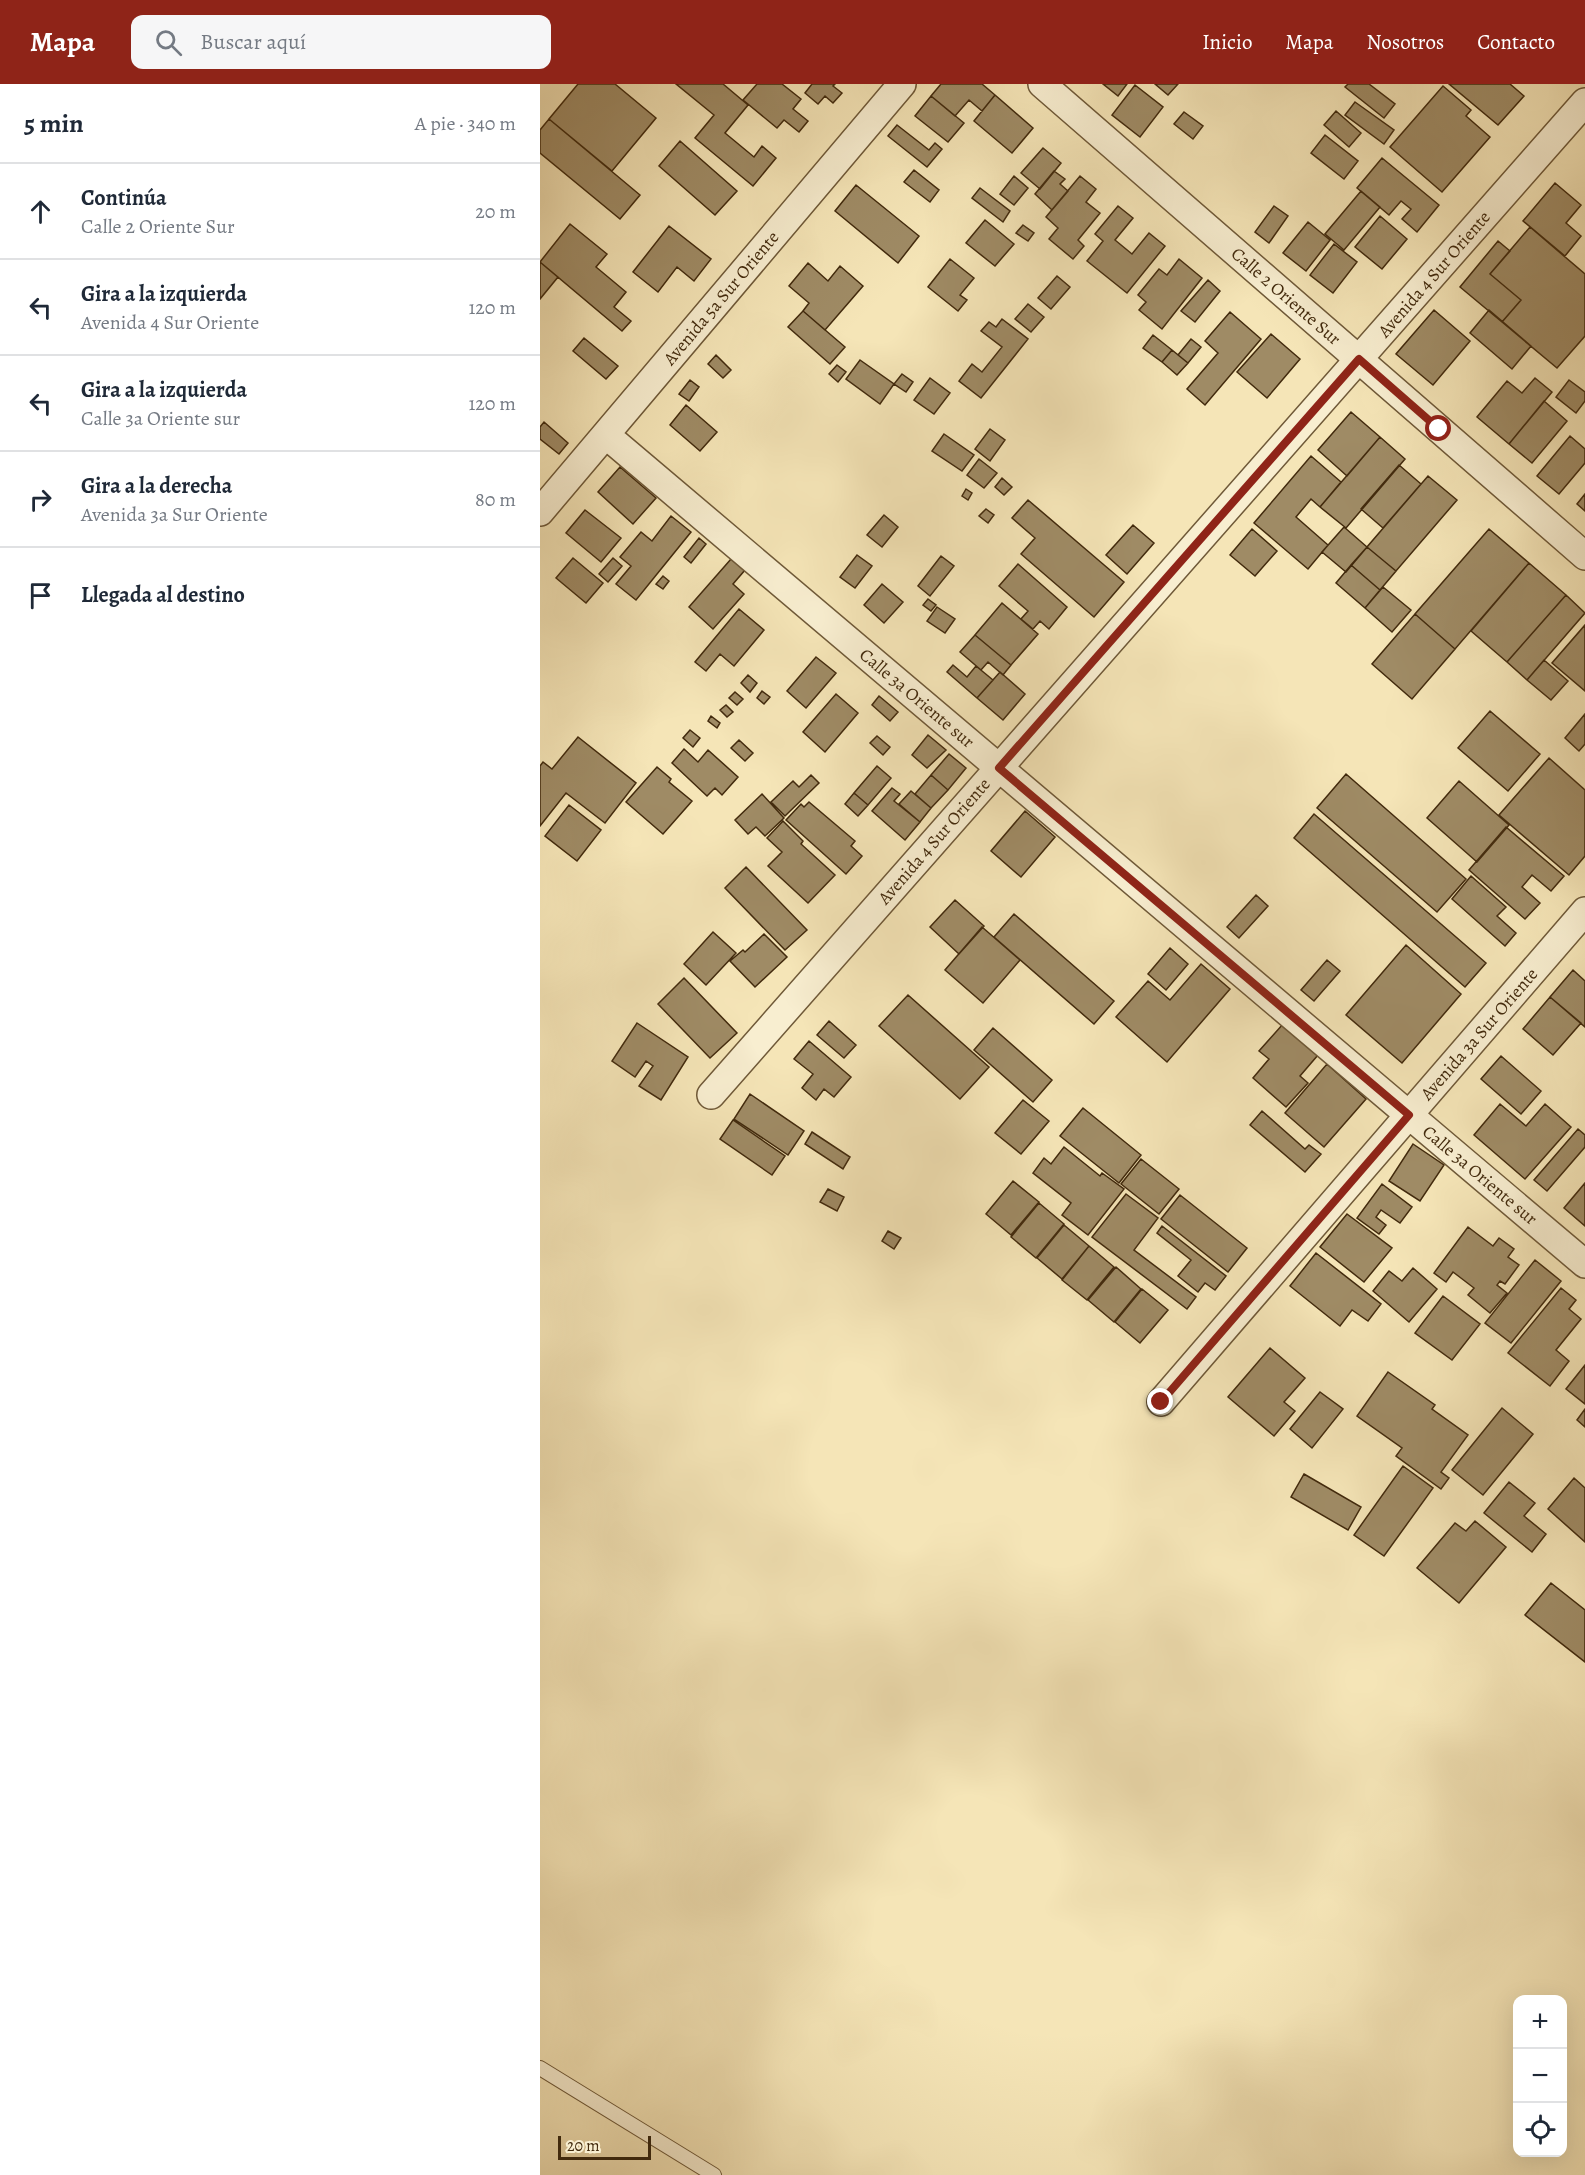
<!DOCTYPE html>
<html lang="es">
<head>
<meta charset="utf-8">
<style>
  :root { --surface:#fff; --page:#f6f6f7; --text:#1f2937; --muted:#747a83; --line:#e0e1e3; --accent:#8f2418 }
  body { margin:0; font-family:Alegreya,serif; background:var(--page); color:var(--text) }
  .controls { position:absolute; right:18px; bottom:18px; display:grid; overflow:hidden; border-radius:12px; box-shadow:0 6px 24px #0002 }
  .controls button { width:54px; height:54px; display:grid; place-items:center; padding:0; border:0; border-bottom:2px solid var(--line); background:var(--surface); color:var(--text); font:30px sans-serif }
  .scale { position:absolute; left:18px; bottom:15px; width:93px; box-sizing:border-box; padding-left:6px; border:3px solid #422a0d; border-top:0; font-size:16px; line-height:21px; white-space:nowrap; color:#422a0d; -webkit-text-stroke:4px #f8eed0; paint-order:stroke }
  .stop { position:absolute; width:18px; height:18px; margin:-14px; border:4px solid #8f2418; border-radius:50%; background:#fff }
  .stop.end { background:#8f2418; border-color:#fff; box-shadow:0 2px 6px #0008 }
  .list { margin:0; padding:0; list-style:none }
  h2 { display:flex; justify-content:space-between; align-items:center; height:78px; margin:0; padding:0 24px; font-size:26px }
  h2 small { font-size:20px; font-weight:400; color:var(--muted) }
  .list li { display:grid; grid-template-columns:39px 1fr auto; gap:18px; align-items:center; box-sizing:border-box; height:96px; padding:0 24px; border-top:2px solid var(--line) }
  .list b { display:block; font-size:22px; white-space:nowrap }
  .list p { margin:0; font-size:20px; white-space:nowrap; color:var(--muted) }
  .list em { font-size:20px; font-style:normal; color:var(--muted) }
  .icon { flex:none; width:33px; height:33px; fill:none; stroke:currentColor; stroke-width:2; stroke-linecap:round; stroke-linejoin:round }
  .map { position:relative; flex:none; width:1045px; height:2091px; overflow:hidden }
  header { display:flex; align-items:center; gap:36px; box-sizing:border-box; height:84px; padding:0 30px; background:var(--accent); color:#fff }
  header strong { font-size:28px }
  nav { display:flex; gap:33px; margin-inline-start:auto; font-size:21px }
  .search { width:420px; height:54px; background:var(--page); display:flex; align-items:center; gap:15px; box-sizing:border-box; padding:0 21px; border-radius:12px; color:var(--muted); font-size:22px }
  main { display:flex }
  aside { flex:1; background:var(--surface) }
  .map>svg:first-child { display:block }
  .building { fill:#9f8b65; stroke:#422a0d; stroke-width:1.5 }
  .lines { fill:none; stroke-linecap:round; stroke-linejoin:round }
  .service-casing { stroke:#6f5938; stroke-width:16 }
  .minor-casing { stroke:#6f5938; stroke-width:30 }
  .service { stroke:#f8eed0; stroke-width:14 }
  .minor { stroke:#f8eed0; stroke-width:27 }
  .route { stroke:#8f2418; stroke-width:8 }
  .labels { text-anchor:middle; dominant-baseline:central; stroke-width:5; stroke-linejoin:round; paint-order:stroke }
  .street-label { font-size:18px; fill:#422a0d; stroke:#f8eed0 }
</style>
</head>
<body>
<header>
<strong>Mapa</strong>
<div class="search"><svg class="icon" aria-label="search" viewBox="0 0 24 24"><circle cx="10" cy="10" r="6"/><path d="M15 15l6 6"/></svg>Buscar aquí</div>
<nav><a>Inicio</a><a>Mapa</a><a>Nosotros</a><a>Contacto</a></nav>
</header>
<main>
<aside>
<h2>5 min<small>A pie · 340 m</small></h2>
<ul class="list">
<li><svg class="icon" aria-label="ahead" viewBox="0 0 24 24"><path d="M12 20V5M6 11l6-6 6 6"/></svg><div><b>Continúa</b><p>Calle 2 Oriente Sur</p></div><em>20 m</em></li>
<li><svg class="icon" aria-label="left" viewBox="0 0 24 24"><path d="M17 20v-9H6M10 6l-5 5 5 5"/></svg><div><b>Gira a la izquierda</b><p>Avenida 4 Sur Oriente</p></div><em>120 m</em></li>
<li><svg class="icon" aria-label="left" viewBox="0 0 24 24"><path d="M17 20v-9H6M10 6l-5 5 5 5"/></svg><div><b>Gira a la izquierda</b><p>Calle 3a Oriente sur</p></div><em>120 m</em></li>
<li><svg class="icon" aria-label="right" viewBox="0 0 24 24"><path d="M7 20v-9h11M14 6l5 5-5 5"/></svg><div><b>Gira a la derecha</b><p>Avenida 3a Sur Oriente</p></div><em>80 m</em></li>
<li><svg class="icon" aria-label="arrive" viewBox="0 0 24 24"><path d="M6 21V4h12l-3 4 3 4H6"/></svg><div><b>Llegada al destino</b></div></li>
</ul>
</aside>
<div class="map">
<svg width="1045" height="2091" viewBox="0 0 1045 2091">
  <rect width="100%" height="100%" fill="#f5e5b7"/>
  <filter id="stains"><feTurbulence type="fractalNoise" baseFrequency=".00333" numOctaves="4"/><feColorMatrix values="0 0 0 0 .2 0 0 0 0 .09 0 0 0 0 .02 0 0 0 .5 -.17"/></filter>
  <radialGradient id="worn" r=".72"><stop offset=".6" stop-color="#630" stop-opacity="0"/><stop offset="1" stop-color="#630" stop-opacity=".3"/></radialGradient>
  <!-- building -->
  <path class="building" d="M38 0H75L116 34 72 87 9 35Z
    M136 0H183L208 21 185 49 214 73 222 62 236 74 213 102 155 54 174 31Z
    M217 0H242L261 15 253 25 268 37 259 48 244 36 237 44 203 16Z
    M272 0H295L293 2 302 9 293 19 285 12 278 20 265 9Z
    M401 0H442L455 11 442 27 429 16 415 32 391 12Z
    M563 0H587L578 12Z
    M615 0H638L628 11Z
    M808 0H829L855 20 844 34 805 3Z
    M909 0H970L984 12 958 41Z
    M595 1 623 23 600 53 572 31Z
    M903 2 931 26 926 32 950 53 902 108 850 63Z
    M455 11 493 44 472 69 434 37Z
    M391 12 424 39 408 58 375 32Z
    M815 18 854 46 844 60 805 31Z
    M796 27 821 49 809 63 784 41Z
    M644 28 663 42 653 55 634 40Z
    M9 35 100 111 80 135 0 69V46Z
    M357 41 389 66 395 59 402 65 387 83 348 52Z
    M785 51 818 77 804 95 771 69Z
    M140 57 197 107 175 131 119 82Z
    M503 64 521 79 500 105 481 89Z
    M842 74 899 121 877 148 862 135 871 125 861 117 849 131 817 104Z
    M374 86 399 106 390 118 364 98Z
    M514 87 525 95 520 100 528 107 512 126 495 110Z
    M474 92 488 104 474 121 460 110Z
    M540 92 556 105 546 118 560 129 538 156 544 162 533 175 509 155 518 144 506 133Z
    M1015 99 1041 121 1026 139 1041 152 1025 172 983 137Z
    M316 101 379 152 358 179 295 127Z
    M440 104 470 127 463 138 432 114Z
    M821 107 840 123 804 166 785 150Z
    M578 122 593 134 575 156 592 170 609 149 625 162 587 209 547 177 563 157 555 150Z
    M734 122 748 132 729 159 715 148Z
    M840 132 867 155 842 185 815 163Z
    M445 136 474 160 455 182 426 159Z
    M768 138 790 156 766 187 743 169Z
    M30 140 67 170 56 183 86 208 74 223 91 237 82 247 0 178Z
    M483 141 494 149 488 157 476 149Z
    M129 142 171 175 154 197 137 183 118 208 93 188Z
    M990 143 1045 190V252L1017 284 962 238 981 216 950 190Z
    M958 157 970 167 950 190 981 216 962 238 920 203Z
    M794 160 817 178 793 209 770 191Z
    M410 175 434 194 420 211 427 216 418 227 388 203Z
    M639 175 662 194 622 245 599 226 606 218 598 211 619 185 627 191Z
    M0 178 18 193 0 215Z
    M268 179 288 197 300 182 323 202 285 246 263 227 269 219 249 202Z
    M517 192 530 203 511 225 498 214Z
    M668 196 680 207 655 238 641 227Z
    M488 220 504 233 491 248 475 235Z
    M894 226 930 257 893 301 856 270Z
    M949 226 991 262 972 285 930 249Z
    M263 227 305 263 290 280 248 243Z
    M690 228 721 255 665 321 647 305 678 269 665 257Z
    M462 235 488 255 441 314 419 297 432 280 442 288 462 263 441 247 449 238 456 243Z
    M731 250 760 275 727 314 697 288Z
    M613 251 632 266 622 278 603 264Z
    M44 254 78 282 66 295 33 267Z
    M651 255 661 263 648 279 638 271Z
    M632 266 648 279 637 291 622 278Z
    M176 271 191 286 183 294 168 280Z
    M320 276 354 300 340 320 306 295Z
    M297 281 306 288 298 298 289 290Z
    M362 290 373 298 366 308 354 300Z
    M390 294 410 309 394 330 374 316Z
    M995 294 1012 308 969 360 937 333 967 297 982 309Z
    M150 296 159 303 149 317 139 310Z
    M1029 296 1045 308V317L1036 329 1016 313Z
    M1004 317 1027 337 992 379 969 360Z
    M146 321 177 348 160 367 130 341Z
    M811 328 840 353 807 392 778 366Z
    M4 338 28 359 19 370 0 355V343Z
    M450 345 465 356 450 377 435 365Z
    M404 350 434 371 422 387 392 367Z
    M1030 352 1045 365V379L1019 410 997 392Z
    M840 353 865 375 806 444 780 423Z
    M771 372 801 398 780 423 771 415 756 433 788 461 768 485 714 439Z
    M439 375 457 389 444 404 427 391Z
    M859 381 881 400 843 444 821 425Z
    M80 383 116 414 93 440 58 408Z
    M888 392 917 416 856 487 827 463Z
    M462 394 472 403 464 411 455 403Z
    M426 405 432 409 428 416 422 412Z
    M1045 410V427L1037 420Z
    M488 416 584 498 554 533 481 470 495 454 472 434Z
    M446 425 454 431 448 439 439 432Z
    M45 426 81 454 61 478 26 449Z
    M344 431 358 443 342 463 327 451Z
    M131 432 151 448 96 516 76 500 91 482 80 473 101 448 112 457Z
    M593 441 614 459 587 490 566 471Z
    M804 443 827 463 806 488 782 468Z
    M712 445 737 467 715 492 690 471Z
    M949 445 989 479 915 565 875 530Z
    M159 454 166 460 151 479 144 473Z
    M827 463 856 487 840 506 811 481Z
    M317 471 332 482 315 504 300 493Z
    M401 472 414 482 390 512 378 502Z
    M33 474 63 499 46 519 16 494Z
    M73 474 82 482 68 498 59 490Z
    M191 475 205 486 193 500 204 510 173 545 149 523Z
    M989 479 1026 511 967 578 931 547Z
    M478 480 527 523 509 545 500 537 493 545 481 535 488 527 459 502Z
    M811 481 840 506 825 524 796 499Z
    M123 492 129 497 123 505 116 500Z
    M342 500 363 518 344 539 324 521Z
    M843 503 871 526 852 548 825 524Z
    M1026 511 1045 529 987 596 967 578Z
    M388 515 396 521 391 527 383 521Z
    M462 519 498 550 471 581 435 551Z
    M397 523 415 535 405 549 387 537Z
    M199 525 224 546 194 582 180 570 166 587 155 578Z
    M875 530 915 565 872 615 832 580Z
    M1045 541V607L1012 579Z
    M435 551 471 581 463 591 448 578 441 586 420 568Z
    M276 573 296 589 266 624 247 607Z
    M1004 576 1028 597 1011 616 987 596Z
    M413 581 427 593 436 582 453 596 437 614 407 588Z
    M460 588 485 610 463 636 437 614Z
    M208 591 217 599 210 608 201 599Z
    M222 607 230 613 224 620 217 614Z
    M195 608 203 615 197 621 189 614Z
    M296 610 318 629 285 668 263 648Z
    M339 612 358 628 350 637 332 621Z
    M186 621 193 628 187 633 180 626Z
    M950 627 1000 670 968 707 918 664Z
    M1045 630V660L1039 667 1025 654Z
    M171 632 180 639 177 644 168 637Z
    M150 646 160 654 153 663 143 654Z
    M388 651 406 666 387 684 372 671Z
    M337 652 350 663 343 671 330 659Z
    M38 653 96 699 65 739 26 709 0 742V682L3 678 12 685Z
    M199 656 213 669 205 677 191 664Z
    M144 665 158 678 168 666 198 693 182 711 175 704 167 712 132 679Z
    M409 670 426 684 408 706 391 691Z
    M1009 674 1045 706V772L1029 791 959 731Z
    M337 682 351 694 328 721 314 709Z
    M117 683 131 695 129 698 152 717 123 750 86 718Z
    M806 690 926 795 897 828 777 724Z
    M271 691 279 699 245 732 231 718 253 697 259 703Z
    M391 691 408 706 391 724 375 710Z
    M919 697 969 741 937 778 887 734Z
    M352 704 360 710 354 717 380 738 365 756 332 727Z
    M371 707 391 724 380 738 359 720Z
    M314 709 328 721 318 732 305 720Z
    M222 710 244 734 225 752 216 743 208 750 195 736Z
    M269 718 315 757 311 762 322 772 306 790 246 736 261 720 264 723Z
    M29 721 61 746 37 777 5 752Z
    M485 727 515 753 481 793 451 767Z
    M774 730 946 879 925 903 754 754Z
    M243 737 263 757 261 760 295 791 268 819 228 782 242 768 227 754Z
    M966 743 1024 792 1011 807 992 791 982 803 1000 819 985 835 929 786Z
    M206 783 267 846 245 866 185 804Z
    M931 792 966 823 957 832 976 849 965 862 912 815Z
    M716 811 728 822 699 854 687 843Z
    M415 816 444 842 419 870 390 843Z
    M474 830 574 917 554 940 454 853Z
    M442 843 480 876 443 919 405 886Z
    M173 848 196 869 166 901 144 880Z
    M224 850 247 873 215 903 190 877 203 866 205 868Z
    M866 861 921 910 862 979 806 931Z
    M630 864 648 880 626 906 608 890Z
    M787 876 800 887 774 917 761 906Z
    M661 880 690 905 627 978 576 933 608 897 630 916Z
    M1033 886 1045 897V943L1010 913Z
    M144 894 197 949 170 974 118 920Z
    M368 911 449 983 420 1015 339 942Z
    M1010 913 1041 939 1013 971 983 945Z
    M289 937 316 961 304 974 277 951Z
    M97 939 148 973 121 1016 99 1002 113 982 106 977 95 993 72 977Z
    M743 940 778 971 760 992 768 999 746 1023 713 994 729 975 719 967Z
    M453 944 512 996 493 1018 434 966Z
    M269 957 311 993 294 1013 284 1005 276 1016 262 1004 273 990 254 975Z
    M961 972 1001 1007 981 1030 941 995Z
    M787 980 826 1015 784 1063 745 1029Z
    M210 1010 264 1047 248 1071 194 1035Z
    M483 1016 509 1037 481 1070 455 1049Z
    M960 1020 986 1042 1005 1020 1031 1043 985 1095 934 1051Z
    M543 1024 601 1071 579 1099 520 1052Z
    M722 1027 765 1065 769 1061 781 1070 765 1088 710 1041Z
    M193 1036 245 1072 232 1091 180 1055Z
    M1038 1045 1045 1051V1063L1007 1107 994 1096Z
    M272 1048 310 1073 303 1085 265 1060Z
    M873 1060 904 1081 880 1117 849 1097Z
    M524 1063 560 1092 562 1089 584 1105 548 1151 522 1131 531 1119 493 1089 504 1074 511 1080Z
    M601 1075 639 1105 619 1130 581 1100Z
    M473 1097 499 1118 471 1151 446 1130Z
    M1045 1099V1142L1024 1124Z
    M842 1100 872 1123 860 1139 841 1126 836 1133 846 1141 839 1150 817 1134Z
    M288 1105 304 1113 297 1127 280 1118Z
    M586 1110 618 1134 594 1166 656 1213 647 1225 552 1153Z
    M640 1111 707 1164 688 1188 621 1135Z
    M499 1119 524 1140 496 1174 471 1153Z
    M807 1130 852 1164 824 1198 780 1163Z
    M524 1141 549 1162 522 1195 497 1174Z
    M622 1142 686 1192 675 1206 665 1199 658 1208 638 1192 651 1176 617 1149Z
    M928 1143 953 1162 959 1154 974 1165 968 1173 979 1181 965 1200 960 1197 957 1201 967 1209 950 1229 928 1211 934 1204 913 1188 906 1198 894 1189Z
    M348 1147 361 1154 354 1165 342 1157Z
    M549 1162 574 1183 547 1216 522 1196Z
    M776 1169 841 1220 828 1237 812 1226 800 1242 750 1202Z
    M995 1176 1021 1197 971 1259 945 1239Z
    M576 1183 601 1205 574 1238 548 1216Z
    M873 1184 897 1205 869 1238 833 1207 849 1187 862 1197Z
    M1021 1204 1036 1216 1029 1225 1041 1235 1016 1266 1029 1277 1010 1302 968 1269Z
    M602 1205 628 1226 600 1259 575 1238Z
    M903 1212 940 1240 912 1276 875 1249Z
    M730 1264 765 1294 744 1318 755 1327 734 1352 688 1313Z
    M1045 1281V1320L1026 1305Z
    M848 1288 895 1321 892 1325 928 1351 901 1388 909 1394 901 1405 856 1372 862 1364 817 1332Z
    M780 1308 803 1325 772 1364 750 1345Z
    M962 1324 993 1350 943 1411 912 1386Z
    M1045 1325V1343L1037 1336Z
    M863 1382 893 1404 844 1472 814 1451Z
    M764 1390 821 1423 808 1446 751 1413Z
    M1034 1394 1045 1404V1458L1008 1425Z
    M969 1398 995 1419 984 1432 1006 1450 992 1468 944 1429Z
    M935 1437 966 1463 919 1519 877 1484 915 1439 926 1447Z
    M1011 1499 1045 1526V1578L985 1531Z"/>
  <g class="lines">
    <defs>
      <path id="service" d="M0 1984 174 2091"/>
      <path id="minor" d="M502 0 1045 472
        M66 351 1045 1180
        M0 428 362 0
        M171 1011 1045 18
        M621 1318 1045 827"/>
    </defs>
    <!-- service casing -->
    <use href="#service" class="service-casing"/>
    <!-- minor casing -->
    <use href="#minor" class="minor-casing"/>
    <!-- service -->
    <use href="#service" class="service"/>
    <!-- minor -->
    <use href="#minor" class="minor"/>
  </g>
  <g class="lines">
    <!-- route -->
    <path class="route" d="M621 1318 869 1031 459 684 819 275 899 345"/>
  </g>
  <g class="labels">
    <!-- street labels -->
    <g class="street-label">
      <text transform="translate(894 190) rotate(-49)">Avenida 4 Sur Oriente</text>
      <text transform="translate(746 212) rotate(41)">Calle 2 Oriente Sur</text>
      <text transform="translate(181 214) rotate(-50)">Avenida 5a Sur Oriente</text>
      <text transform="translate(377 614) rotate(40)">Calle 3a Oriente sur</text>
      <text transform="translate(394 757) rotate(-49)">Avenida 4 Sur Oriente</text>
      <text transform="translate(939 950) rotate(-49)">Avenida 3a Sur Oriente</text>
      <text transform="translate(940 1091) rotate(40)">Calle 3a Oriente sur</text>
    </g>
  </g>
  <rect width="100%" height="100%" filter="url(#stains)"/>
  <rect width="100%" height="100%" fill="url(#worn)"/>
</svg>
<div class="controls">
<button>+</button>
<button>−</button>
<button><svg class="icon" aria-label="locate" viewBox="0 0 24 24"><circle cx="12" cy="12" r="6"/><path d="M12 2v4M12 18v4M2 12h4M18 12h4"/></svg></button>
</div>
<div class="scale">20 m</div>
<div class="stop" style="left:899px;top:345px"></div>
<div class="stop end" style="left:621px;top:1318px"></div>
</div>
</main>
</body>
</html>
